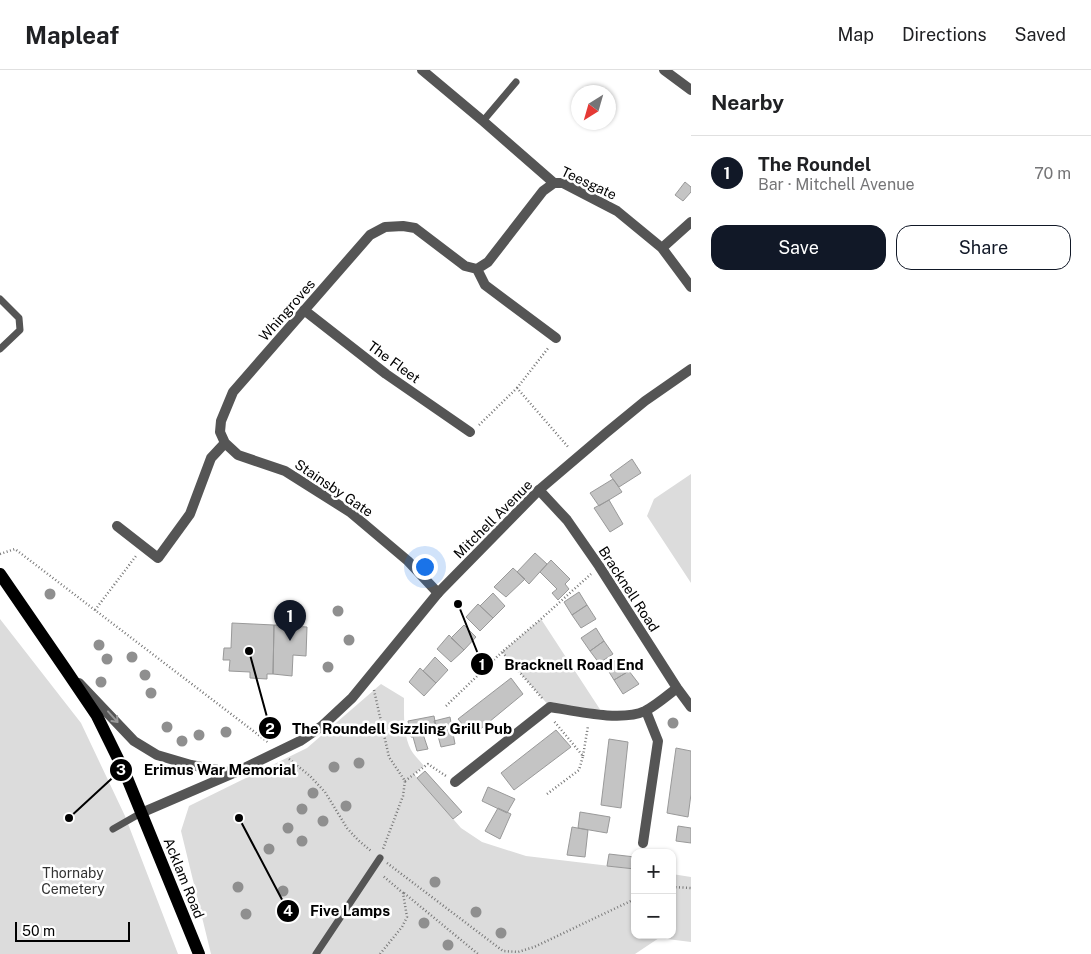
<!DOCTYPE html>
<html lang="en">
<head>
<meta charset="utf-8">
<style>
  :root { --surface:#fff; --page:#f2f2f2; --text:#202124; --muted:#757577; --line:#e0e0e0; --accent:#111827 }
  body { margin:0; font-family:"Public Sans",sans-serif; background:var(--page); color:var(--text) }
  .controls { position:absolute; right:15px; bottom:15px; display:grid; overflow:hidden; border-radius:10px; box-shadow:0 1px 4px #0004 }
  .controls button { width:45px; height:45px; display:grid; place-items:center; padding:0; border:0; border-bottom:1px solid var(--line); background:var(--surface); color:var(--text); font:25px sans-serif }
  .compass { position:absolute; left:571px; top:15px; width:45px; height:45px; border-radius:50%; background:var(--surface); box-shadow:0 1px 4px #0004; rotate:217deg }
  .scale { position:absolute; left:15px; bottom:12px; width:115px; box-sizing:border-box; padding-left:5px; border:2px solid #000; border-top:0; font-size:14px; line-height:18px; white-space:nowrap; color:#000; -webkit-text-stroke:4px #fff; paint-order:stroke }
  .you { position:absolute; left:424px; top:496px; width:18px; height:18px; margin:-12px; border:4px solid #fff; border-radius:50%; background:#1a73e8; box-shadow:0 0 0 8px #1a73e833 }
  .badge { display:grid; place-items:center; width:32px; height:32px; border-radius:50%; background:var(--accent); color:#fff; font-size:16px; font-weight:700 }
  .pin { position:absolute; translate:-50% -41px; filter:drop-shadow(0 1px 2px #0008) }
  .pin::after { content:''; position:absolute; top:26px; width:18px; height:15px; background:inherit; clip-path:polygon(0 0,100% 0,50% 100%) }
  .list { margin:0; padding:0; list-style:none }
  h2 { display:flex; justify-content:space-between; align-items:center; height:65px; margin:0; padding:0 20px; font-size:21px }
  h2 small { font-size:16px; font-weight:400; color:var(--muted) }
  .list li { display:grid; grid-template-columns:32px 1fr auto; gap:15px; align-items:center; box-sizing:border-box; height:75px; padding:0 20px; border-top:1px solid var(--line) }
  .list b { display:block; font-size:19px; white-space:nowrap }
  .list p { margin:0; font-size:16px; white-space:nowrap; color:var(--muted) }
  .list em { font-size:16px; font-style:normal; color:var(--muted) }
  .actions { display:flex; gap:10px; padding:15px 20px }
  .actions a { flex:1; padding:11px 0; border:1px solid var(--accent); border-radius:15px; text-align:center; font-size:18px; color:var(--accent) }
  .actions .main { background:var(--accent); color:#fff }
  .map { position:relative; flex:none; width:691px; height:884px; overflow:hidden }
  header { display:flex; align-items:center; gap:30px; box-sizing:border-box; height:70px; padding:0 25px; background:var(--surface); border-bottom:1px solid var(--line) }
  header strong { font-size:24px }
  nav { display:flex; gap:28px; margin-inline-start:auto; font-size:18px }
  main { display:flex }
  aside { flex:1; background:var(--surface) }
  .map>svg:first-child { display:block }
  .green { fill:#dcdcdc }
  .building { fill:#c4c4c4; stroke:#999 }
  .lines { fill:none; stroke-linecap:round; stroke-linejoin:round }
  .path { stroke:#777; stroke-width:2.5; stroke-dasharray:1 2.5; stroke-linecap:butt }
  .service { stroke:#555; stroke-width:7 }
  .minor { stroke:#555; stroke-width:10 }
  .tertiary { stroke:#555; stroke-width:10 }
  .primary { stroke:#000; stroke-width:12 }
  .tree { fill:#8f8f8f }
  .oneway { stroke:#999 }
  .labels { text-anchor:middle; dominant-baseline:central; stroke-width:5; stroke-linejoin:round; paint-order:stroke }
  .street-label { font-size:14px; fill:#000; stroke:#fff }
  .park-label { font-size:14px; fill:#333; stroke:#fff }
  .leader { fill:none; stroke:#000; stroke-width:2 }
  .callout-dot { fill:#000; stroke:#fff; stroke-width:2 }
  .mark-label { font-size:15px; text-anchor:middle; font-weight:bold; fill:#fff }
  .callout-label { font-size:15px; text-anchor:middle; font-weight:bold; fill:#000; stroke:#fff; stroke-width:5; stroke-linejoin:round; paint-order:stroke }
</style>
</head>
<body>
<header>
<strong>Mapleaf</strong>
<nav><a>Map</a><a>Directions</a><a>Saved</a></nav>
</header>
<main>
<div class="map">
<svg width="691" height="884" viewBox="0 0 691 884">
  <rect width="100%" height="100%" fill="#fff"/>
  <!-- green -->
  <path class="green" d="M691 404V513L647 446 654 429Z
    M0 549 81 653 125 746 178 884H0Z
    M541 549 603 644 550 637 502 582Z
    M381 614 404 628C404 645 403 664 411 680 414 685 420 691 424 696L414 704 461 758 482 772 526 786 635 799V865H672V804L691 807V872L659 868 635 884H211L181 761 189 736 307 678Z"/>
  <!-- building -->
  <path class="building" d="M685 112 691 117V122L683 131 675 125Z
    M632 389 641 403 619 417 610 405Z
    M613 409 622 422 599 436 590 423Z
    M609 430 623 454 610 462 594 438Z
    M535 483 547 494 529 514 517 502Z
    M551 490 570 509 565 514 569 519 558 530 552 523 557 519 540 502Z
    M513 498 525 509 506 527 494 517Z
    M579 522 587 535 572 545 564 532Z
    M493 523 505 536 493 548 480 536Z
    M478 534 493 548 480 561 466 547Z
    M587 535 596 549 581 558 572 545Z
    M232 553 274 555 273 604H267V609L250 608V602L229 601 230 590H223L224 578H231Z
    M274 555 307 557 306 586 293 585 292 606 273 604Z
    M464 555 476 567 464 580 451 568Z
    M596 558 604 571 590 581 581 568Z
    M449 565 464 580 451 592 437 579Z
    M604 571 613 584 599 593 590 581Z
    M435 587 448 600 436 613 423 601Z
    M620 587 629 601 614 610 606 597Z
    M420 598 436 613 424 626 409 612Z
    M629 601 639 614 623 624 614 610Z
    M511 608 523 624 472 666 458 649Z
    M434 646 437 661 423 664 428 679 417 681 413 667H411L408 651Z
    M450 647 455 674 441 677 434 651Z
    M556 660 571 677 514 720 501 703Z
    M609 669 628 672 621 738 601 735Z
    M676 678 691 681V724L688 747 667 743Z
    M425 701 462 742 453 749 417 708Z
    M488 717 515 729 507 743 482 731Z
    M498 738 511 744 500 769 485 761Z
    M580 742 610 747 607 763 578 758Z
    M678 756 691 758V773L676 771Z
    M572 757 588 760 585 787 567 785Z
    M609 784 635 787V799L607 796Z"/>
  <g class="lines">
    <!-- path -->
    <path class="path" d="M517 318 549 277
      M479 355 517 318 569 378
      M0 484 15 479 269 673
      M95 540 136 486
      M374 620 389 687 405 711 403 726 383 779
      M542 628 502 582 541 549 591 504
      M446 636 502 582
      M583 686 588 656
      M289 689 310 706 325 722 347 758 358 770 371 781
      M405 711 428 694 446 706
      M547 724 579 700 583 686 553 650
      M387 793 503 881 518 882 534 877 635 829
      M672 817 691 818
      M404 823 478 884
      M380 884 402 857 407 847 403 823 382 805"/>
    <!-- service -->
    <path class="service" d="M483 51 516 12
      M0 229 19 248 20 260 0 279
      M113 759 141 743
      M316 884 380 788"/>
    <!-- minor -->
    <path class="minor" d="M422 0 483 51 554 113H563L617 141 662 178 691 217
      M664 0 691 20
      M662 178 691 152
      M477 199 488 192 543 121 554 113
      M304 240 386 304 470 362
      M225 373 238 385 285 401 350 442 408 491 438 523
      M539 420 567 450 599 496 677 618 691 637
      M117 456 158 488 190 444 211 388 225 373 220 362 221 351 233 322 370 165 385 157 403 156 415 158 465 196 477 199 485 215 556 268
      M455 712 550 637C576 641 621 652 645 641 655 636 668 625 677 618
      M643 773 658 671 646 641"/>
    <!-- tertiary -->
    <path class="tertiary" d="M79 613 134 671 157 685 191 695 234 703
      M141 743 234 703 300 671 322 656 352 628 438 523 539 420 606 363 645 331 691 299"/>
    <!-- primary -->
    <path class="primary" d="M0 504 66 600 97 646 125 703 199 884"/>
  </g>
  <!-- trees -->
  <g class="tree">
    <circle cx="50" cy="524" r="5.5"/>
    <circle cx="338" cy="541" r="5.5"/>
    <circle cx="349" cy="570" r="5.5"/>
    <circle cx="99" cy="575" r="5.5"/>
    <circle cx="132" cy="587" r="5.5"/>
    <circle cx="107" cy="589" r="5.5"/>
    <circle cx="328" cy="597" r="5.5"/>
    <circle cx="145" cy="605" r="5.5"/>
    <circle cx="101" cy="612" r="5.5"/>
    <circle cx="151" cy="623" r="5.5"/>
    <circle cx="673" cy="653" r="5.5"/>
    <circle cx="167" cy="657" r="5.5"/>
    <circle cx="226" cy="662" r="5.5"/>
    <circle cx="199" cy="665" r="5.5"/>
    <circle cx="182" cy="671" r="5.5"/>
    <circle cx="359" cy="693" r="5.5"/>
    <circle cx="334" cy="697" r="5.5"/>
    <circle cx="313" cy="723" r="5.5"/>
    <circle cx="346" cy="736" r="5.5"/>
    <circle cx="302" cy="739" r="5.5"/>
    <circle cx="323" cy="751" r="5.5"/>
    <circle cx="288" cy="758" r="5.5"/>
    <circle cx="302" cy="771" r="5.5"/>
    <circle cx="269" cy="779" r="5.5"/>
    <circle cx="435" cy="812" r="5.5"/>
    <circle cx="238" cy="817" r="5.5"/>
    <circle cx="283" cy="821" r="5.5"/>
    <circle cx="476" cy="842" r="5.5"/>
    <circle cx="246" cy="844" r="5.5"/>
    <circle cx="424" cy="853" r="5.5"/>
    <circle cx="501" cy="863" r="5.5"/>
    <circle cx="448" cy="875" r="5.5"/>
  </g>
  <!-- one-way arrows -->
  <defs><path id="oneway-shaft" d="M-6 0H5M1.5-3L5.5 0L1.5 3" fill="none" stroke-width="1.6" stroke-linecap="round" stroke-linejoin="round" transform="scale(1.25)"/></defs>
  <use class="oneway" href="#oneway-shaft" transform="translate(113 647) rotate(48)"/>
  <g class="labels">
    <!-- street labels -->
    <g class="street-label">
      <text transform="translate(589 113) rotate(25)">Teesgate</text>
      <text transform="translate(287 240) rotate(-49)">Whingroves</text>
      <text transform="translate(394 292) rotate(36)">The Fleet</text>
      <text transform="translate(334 418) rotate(34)">Stainsby Gate</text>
      <text transform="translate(493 449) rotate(-45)">Mitchell Avenue</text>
      <text transform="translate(629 519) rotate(57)">Bracknell Road</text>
      <text transform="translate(184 808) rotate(68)">Acklam Road</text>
    </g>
    <!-- park labels -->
    <g class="park-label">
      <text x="73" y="803">Thornaby<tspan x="73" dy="16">Cemetery</tspan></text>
    </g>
  </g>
  <!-- callouts -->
  <path class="leader" d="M458 534L482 594M249 581L270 658M69 748L121 700M239 748L288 841"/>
  <g class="callout-dot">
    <circle cx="458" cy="534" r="5"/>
    <circle cx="249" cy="581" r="5"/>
    <circle cx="69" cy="748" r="5"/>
    <circle cx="239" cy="748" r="5"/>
    <circle cx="482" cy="594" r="12"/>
    <circle cx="270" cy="658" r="12"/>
    <circle cx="121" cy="700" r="12"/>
    <circle cx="288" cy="841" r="12"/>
  </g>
  <g class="mark-label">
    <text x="482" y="600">1</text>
    <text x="270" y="664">2</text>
    <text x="121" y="705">3</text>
    <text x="288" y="846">4</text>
  </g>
  <g class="callout-label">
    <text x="574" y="600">Bracknell Road End</text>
    <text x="402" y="664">The Roundell Sizzling Grill Pub</text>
    <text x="220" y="705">Erimus War Memorial</text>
    <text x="350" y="846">Five Lamps</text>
  </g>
</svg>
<div class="controls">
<button>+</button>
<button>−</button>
</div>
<svg class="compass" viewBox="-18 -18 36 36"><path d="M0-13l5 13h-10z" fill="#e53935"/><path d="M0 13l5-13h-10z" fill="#757577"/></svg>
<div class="scale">50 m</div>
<div class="you"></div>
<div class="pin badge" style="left:290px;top:571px">1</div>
</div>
<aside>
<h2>Nearby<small></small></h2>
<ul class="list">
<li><span class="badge">1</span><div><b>The Roundel</b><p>Bar · Mitchell Avenue</p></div><em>70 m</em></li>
</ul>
<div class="actions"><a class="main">Save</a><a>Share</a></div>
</aside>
</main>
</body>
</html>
